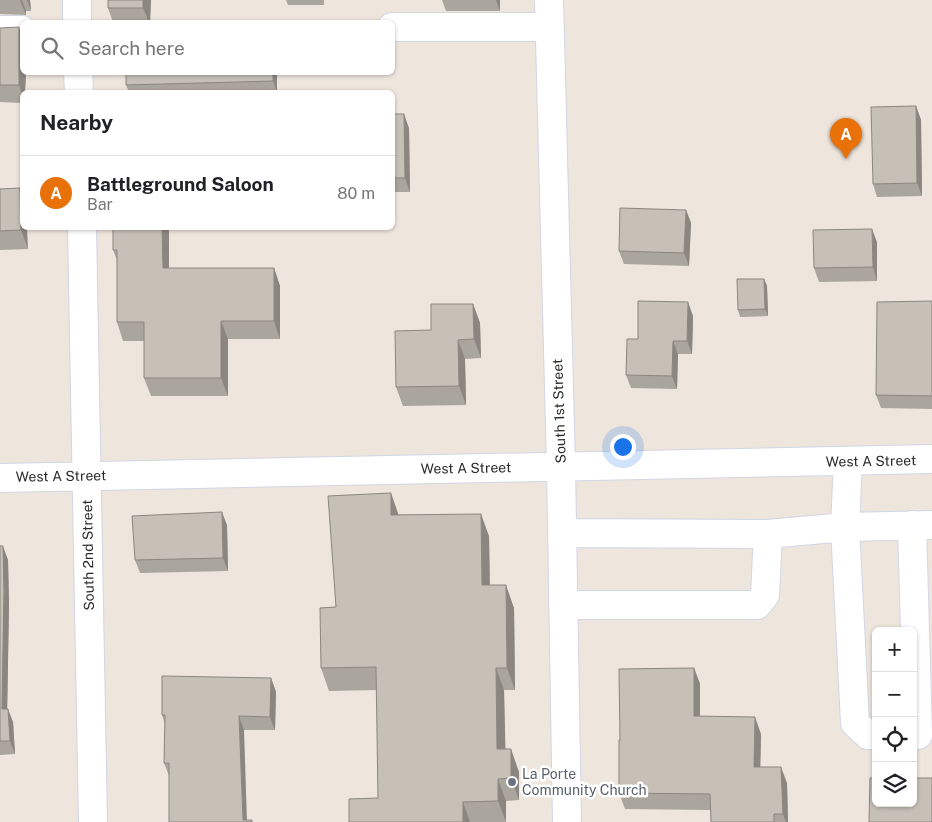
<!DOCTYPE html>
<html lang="en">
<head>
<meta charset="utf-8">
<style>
  :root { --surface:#fff; --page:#f6f6f6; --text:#202124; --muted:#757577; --line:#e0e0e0; --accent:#3869ff }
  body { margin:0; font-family:"Public Sans",sans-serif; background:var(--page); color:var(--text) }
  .controls { position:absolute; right:15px; bottom:15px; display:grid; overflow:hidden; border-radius:8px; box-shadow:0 1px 4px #0004 }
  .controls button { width:45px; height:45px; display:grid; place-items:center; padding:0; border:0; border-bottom:1px solid var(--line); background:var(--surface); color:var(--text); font:25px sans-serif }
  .you { position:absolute; left:622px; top:446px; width:18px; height:18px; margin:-12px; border:4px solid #fff; border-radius:50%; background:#1a73e8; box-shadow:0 0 0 8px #1a73e833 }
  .badge { display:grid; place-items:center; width:32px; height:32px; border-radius:50%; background:var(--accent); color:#fff; font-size:16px; font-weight:700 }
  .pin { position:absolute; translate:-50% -41px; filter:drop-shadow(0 1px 2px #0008) }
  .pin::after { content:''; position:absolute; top:26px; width:18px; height:15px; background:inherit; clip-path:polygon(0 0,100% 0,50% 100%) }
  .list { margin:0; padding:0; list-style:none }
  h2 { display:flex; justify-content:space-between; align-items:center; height:65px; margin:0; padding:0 20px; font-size:21px }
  h2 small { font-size:16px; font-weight:400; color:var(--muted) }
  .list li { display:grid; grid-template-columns:32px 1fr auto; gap:15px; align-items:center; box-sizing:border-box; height:75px; padding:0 20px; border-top:1px solid var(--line) }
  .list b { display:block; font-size:19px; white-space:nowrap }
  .list p { margin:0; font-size:16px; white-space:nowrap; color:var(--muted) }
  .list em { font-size:16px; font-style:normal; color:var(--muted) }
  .icon { flex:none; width:28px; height:28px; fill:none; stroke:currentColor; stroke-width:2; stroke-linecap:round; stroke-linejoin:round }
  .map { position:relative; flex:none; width:932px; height:822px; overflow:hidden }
  .search { position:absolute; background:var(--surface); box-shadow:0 1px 4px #0004; left:20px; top:20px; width:375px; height:55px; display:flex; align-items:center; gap:12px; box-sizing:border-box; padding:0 18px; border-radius:8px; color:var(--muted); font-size:19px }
  .panel { position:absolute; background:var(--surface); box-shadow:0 1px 4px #0004; left:20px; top:90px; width:375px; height:140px; border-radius:8px }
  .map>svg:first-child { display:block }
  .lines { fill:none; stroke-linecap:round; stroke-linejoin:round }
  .minor-casing { stroke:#d1d6e5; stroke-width:30 }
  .minor { stroke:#fff; stroke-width:28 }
  .wall { fill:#aaa59d }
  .shaded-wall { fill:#8b8680 }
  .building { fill:#c6c0b7; stroke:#8b8680 }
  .worship-dot { fill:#6b7280; stroke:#fff; stroke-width:2 }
  .labels { text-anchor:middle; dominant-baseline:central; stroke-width:5; stroke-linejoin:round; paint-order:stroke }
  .street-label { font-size:14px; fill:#2b2b2b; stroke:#fff }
  .worship-label { font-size:14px; fill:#5b616d; stroke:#fff; text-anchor:start }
</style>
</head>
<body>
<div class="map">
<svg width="932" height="822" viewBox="0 0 932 822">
  <rect width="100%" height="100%" fill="#eee5dc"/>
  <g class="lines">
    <defs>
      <path id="minor" d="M77 0V22
        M549 0 561 466 567 822
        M392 27H549
        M0 30H22
        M78 72 79 92
        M82 228 93 822
        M0 478 932 459
        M912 525 918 735
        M562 533 768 534 845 527 848 461
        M563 605H757L765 595 768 534
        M876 735H868L855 723 845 527 932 525"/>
    </defs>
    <!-- minor casing -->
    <use href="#minor" class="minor-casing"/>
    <!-- minor -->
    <use href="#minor" class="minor"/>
  </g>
  <!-- wall -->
  <path class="wall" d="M0 0H30L31 11H26V15L0 14Z
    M108 0H151L150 22H113L108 8Z
    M286 0H324V5H288Z
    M442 0H500V11H446Z
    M0 28 22 72H26L25 92H22V103L0 102Z
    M126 72H277V92H129L126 85Z
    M916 106 921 120 922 196 877 197 873 184Z
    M392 114 409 128 410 192H392Z
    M20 188 22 196V228L28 249 0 250V189Z
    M686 210 691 223 689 266 624 264 619 251Z
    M169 231V268H274L280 286V339H228V396H151L144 378V341H123L117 322V260L113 250Z
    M877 242V281L819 282 814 268Z
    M764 279 767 286 768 316 740 317 738 310Z
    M932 301V409L881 408 876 395Z
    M473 304 480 323 481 358 465 359 466 405 403 406 396 387 431 330Z
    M693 316 692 354H678L677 389 631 388 626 375 638 339Z
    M399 515 489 536 490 585 514 608 515 690H504L505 749 519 772V800L506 801V822H349L378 798 377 690 329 691 321 668 336 607Z
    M227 525 228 571 140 573 135 560Z
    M0 546 8 560 9 604 7 709 13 722 15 754 0 755Z
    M694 668 700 684V716L761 734 760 767 787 783 788 822H711L710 810 625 809 619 793 620 740Z
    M271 678 276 692 275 730H244L169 822V776L164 763 165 724 162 715Z"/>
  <!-- shaded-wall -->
  <path class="shaded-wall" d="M20 0H22L26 11V15Z
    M27 0H30L31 11Z
    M143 0H151L150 22H149L143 8Z
    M496 0H500V11Z
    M19 27 22 36V72H26L25 92H22V95L19 85Z
    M273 72H277V92L273 81Z
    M916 106 921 120 922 196 917 183Z
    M404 114 409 128 410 192 405 178Z
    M20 188 22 196V228H27L28 249 21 230Z
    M686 210 691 223 689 266 684 253Z
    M162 228H168L169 231V286L163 268Z
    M872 229 877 242V281L873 267Z
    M274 268 280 286V339L274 321Z
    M764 279 767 286 768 316 765 309Z
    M688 302 693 316 692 354 687 341Z
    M473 304 480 323 481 358 474 339Z
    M221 321 228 339V396L221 378Z
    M458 340 465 359 466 405 459 386Z
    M673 341 678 354 677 389 672 376Z
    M391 493 399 516 391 515Z
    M222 512 227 525 228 571 223 558Z
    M481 514 489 536 490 608 482 585Z
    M3 546 8 560 9 604 7 722 2 709Z
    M506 585 514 608 515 690 507 668Z
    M496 668 504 690 506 772 497 749Z
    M694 668 700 684V733L694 716Z
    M271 678 276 692 275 730 270 717Z
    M8 709 13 722 15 754 10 741Z
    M239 716 244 730 247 822 243 820Z
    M755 717 761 734 760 784 754 767Z
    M511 749 519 772V800L511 778Z
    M781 767 787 783 788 822H786L783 814Z
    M498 779 506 801V822L498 801Z
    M463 802 470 822H463Z"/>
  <!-- building -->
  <path class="building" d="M108 0H143V8H108Z
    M19 27V85H0V28Z
    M126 72H273V81L126 85Z
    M916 106 917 183 873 184 871 107Z
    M392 114H404L405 178H392Z
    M20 188 21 230 0 231V189Z
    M620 208 686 210 684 253 619 251Z
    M113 228H162L163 268H274V321H221V378H144V322H117V250H113Z
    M872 229 873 267 814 268 813 230Z
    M737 279H764L765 309 738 310Z
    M638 301 688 302 687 341H673L672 376 626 375 627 339H638Z
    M932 301V396L876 395 877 302Z
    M431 304H473L474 339 458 340 459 386 396 387 395 331 431 330Z
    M391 493V515L481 514 482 585H506L507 668H496L497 749H511V778L498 779V801L463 802V822H349V799L378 798 376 667 321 668 320 608 336 607 328 496Z
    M222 512 223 558 135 560 132 516Z
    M0 546H3L4 591 2 709H8L10 741H0Z
    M694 668V716L755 717 754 767H781L783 814H774V822H711L710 794 619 793V740H620L619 669Z
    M162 676 271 678 270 717 239 716 243 820H252V822H169V763H164L165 715H162Z
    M870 778H876V803H913V778H932V822H869Z"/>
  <!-- markers -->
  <circle class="worship-dot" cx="512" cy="782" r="5"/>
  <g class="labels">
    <!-- street labels -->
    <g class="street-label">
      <text transform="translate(559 411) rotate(-92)">South 1st Street</text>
      <text transform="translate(871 461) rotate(-1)">West A Street</text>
      <text transform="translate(466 468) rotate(-1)">West A Street</text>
      <text transform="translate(61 476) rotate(-1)">West A Street</text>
      <text transform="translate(88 555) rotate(-91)">South 2nd Street</text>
    </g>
    <!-- worship labels -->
    <g class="worship-label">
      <text x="522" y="774">La Porte<tspan x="522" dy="16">Community Church</tspan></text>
    </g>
  </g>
</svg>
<div class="controls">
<button>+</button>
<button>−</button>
<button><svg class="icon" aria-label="locate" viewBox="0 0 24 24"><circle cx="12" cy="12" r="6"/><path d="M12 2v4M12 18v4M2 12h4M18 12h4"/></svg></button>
<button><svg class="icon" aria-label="layers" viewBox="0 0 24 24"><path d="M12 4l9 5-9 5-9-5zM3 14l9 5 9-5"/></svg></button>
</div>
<div class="you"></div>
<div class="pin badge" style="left:846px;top:159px;background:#e8710a">A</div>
<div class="search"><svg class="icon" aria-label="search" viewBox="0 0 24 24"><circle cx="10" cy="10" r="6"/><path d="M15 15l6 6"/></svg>Search here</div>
<section class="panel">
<h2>Nearby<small></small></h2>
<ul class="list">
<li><span class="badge" style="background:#e8710a">A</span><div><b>Battleground Saloon</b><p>Bar</p></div><em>80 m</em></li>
</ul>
</section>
</div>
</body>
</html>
